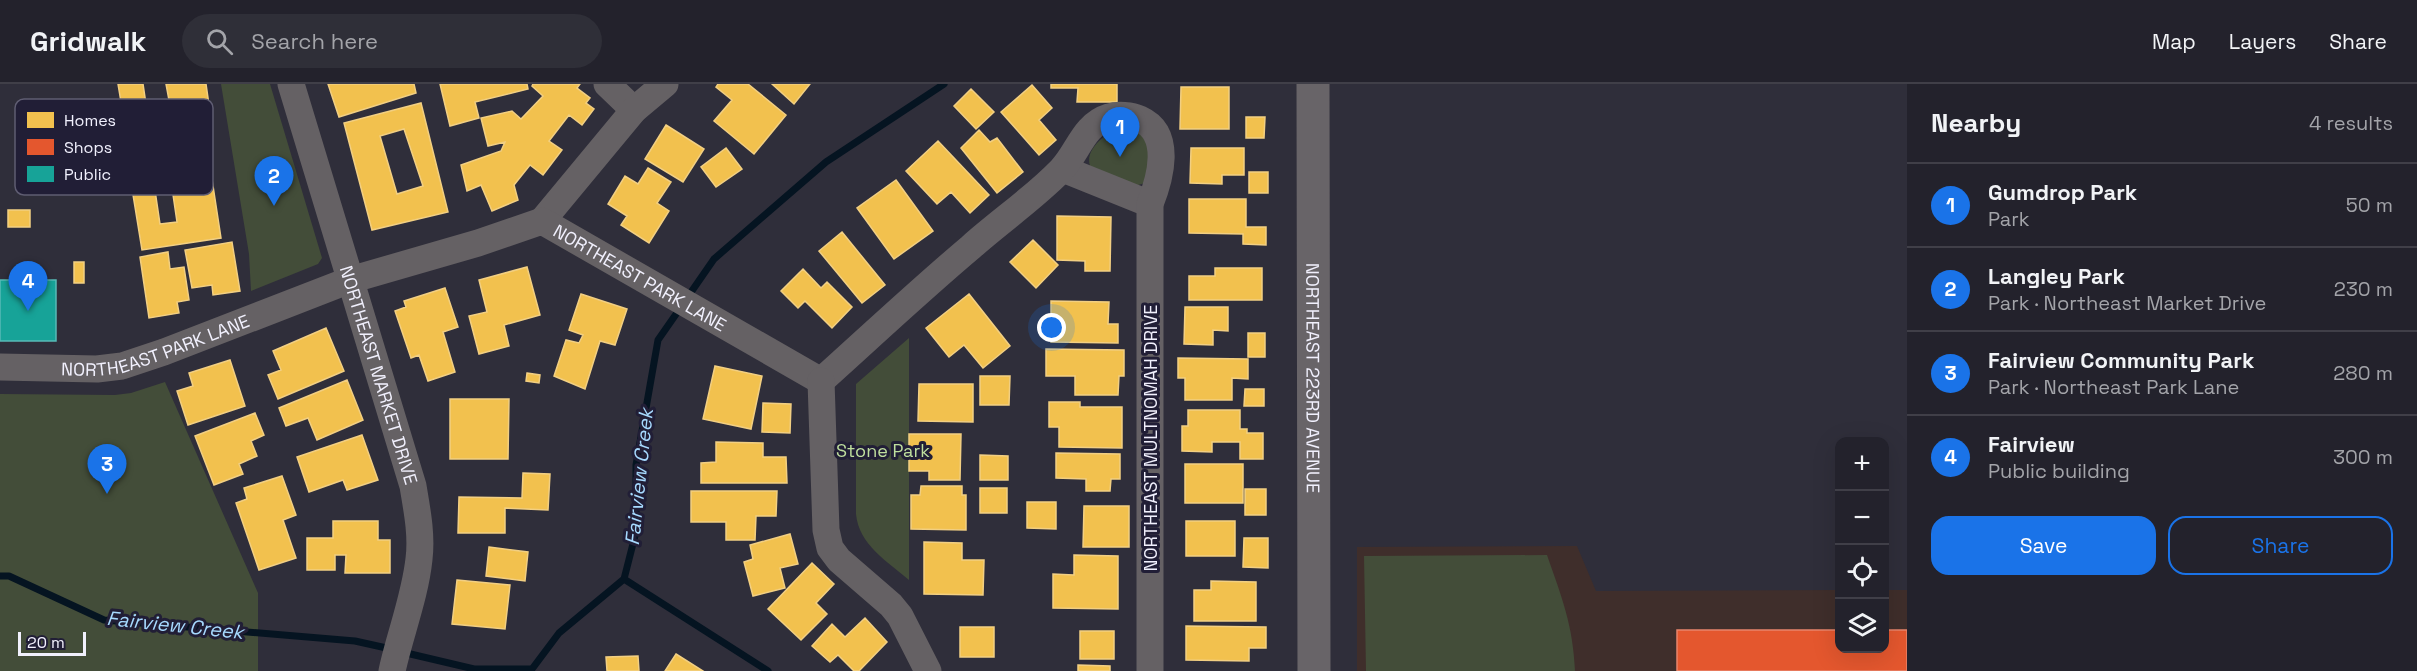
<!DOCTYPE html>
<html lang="en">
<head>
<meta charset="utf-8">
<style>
  :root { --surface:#23222c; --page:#2f2f38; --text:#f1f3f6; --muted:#a3a4a9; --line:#403f48; --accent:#1a73e8 }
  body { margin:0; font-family:"Space Grotesk",sans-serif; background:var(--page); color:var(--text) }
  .controls { position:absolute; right:18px; bottom:18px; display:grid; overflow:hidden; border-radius:12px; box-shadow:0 6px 24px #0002 }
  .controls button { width:54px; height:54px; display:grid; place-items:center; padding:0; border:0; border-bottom:2px solid var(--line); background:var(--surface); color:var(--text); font:30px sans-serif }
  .scale { position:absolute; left:18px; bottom:15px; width:68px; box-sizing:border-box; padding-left:6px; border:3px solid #f1f0fd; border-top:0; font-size:16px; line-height:21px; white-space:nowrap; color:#f1f0fd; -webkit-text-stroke:4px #211e36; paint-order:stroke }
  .you { position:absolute; left:1052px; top:244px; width:21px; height:21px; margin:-15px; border:4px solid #fff; border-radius:50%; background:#1a73e8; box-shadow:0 0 0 9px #1a73e833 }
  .badge { display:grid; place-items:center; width:39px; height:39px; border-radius:50%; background:var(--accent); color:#fff; font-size:20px; font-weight:700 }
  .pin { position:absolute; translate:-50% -50px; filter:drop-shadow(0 2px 3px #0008) }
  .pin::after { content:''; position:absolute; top:32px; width:21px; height:18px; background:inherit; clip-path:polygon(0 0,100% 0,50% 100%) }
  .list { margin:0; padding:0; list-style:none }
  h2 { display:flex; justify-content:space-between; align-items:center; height:78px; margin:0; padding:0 24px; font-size:26px }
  h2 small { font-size:20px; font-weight:400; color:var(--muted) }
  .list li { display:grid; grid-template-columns:39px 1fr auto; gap:18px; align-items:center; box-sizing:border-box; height:84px; padding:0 24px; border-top:2px solid var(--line) }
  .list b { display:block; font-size:22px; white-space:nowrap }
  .list p { margin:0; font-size:20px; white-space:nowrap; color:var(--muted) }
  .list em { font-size:20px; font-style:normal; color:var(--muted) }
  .actions { display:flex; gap:12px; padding:18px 24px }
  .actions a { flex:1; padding:14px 0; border:2px solid var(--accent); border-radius:18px; text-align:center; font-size:21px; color:var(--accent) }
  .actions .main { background:var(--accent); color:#fff }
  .icon { flex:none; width:33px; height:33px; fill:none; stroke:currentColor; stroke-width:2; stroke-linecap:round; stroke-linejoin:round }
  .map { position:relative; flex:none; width:1907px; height:587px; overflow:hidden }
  header { display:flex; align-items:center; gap:36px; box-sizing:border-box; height:84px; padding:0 30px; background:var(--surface); border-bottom:2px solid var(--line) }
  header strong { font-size:28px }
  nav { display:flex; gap:33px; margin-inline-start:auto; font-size:21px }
  .search { width:420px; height:54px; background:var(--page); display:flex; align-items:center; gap:15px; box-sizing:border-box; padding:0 21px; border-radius:33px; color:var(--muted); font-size:22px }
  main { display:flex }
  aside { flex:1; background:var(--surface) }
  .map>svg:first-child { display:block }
  .commercial { fill:#3f2e2b }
  .green { fill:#434d39 }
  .homes { fill:#f2c14e; stroke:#f2cf82; stroke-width:1.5; fill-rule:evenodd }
  .shops { fill:#e4572e; stroke:#e8856c; stroke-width:1.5 }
  .public { fill:#17a398; stroke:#58bab6; stroke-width:1.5 }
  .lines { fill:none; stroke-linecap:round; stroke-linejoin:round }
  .stream { stroke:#051421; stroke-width:7 }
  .street { stroke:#656164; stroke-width:27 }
  .secondary { stroke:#686468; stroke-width:33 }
  .labels { text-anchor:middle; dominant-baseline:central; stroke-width:6; stroke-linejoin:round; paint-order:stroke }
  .street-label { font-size:18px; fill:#f1f0fd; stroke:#211e36 }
  .park-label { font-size:18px; fill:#bfdf9e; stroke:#211e36 }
  .water-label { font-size:20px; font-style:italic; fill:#a6d9fe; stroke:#211e36 }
  .key { fill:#211e36; stroke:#5f5d72; stroke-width:1.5 }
  .key-label { font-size:16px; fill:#f1f0fd }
</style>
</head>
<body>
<header>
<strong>Gridwalk</strong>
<div class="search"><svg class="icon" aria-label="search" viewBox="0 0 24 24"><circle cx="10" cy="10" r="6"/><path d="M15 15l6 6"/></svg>Search here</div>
<nav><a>Map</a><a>Layers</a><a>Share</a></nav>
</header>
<main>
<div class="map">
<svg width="1907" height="587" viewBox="0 0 1907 587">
  <rect width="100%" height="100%" fill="#2f2e3a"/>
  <!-- commercial -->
  <path class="commercial" d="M1577 462 1596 507 1839 506 1840 564H1884L1885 506H1907V587H1357V463Z"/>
  <!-- green -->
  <path class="green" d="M221 0H270L322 174 318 180 251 207 249 170Z
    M1126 42 1149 53 1148 98 1135 102 1090 82C1084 64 1110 45 1126 42Z
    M909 254V496C887 477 859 461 856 430V300Z
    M165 298 258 509V587H0V310L115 311 131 309Z
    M1547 471C1562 514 1573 541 1575 587H1366L1364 472Z"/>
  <!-- homes -->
  <path class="homes" d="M118 0H143L146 20 169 16 166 0H206L209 21 124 36Z
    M328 0H414L416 9 339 33Z
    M440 0H527L528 5 475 18 479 34 450 42Z
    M533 0H580L577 4 590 14 586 19 594 25 582 41 569 31 549 57 562 66 543 91 530 81 514 101 518 116 492 127 481 101 467 107 461 81 501 67 505 58 488 62 481 34 512 27 521 35 543 12 532 2Z
    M718 0H748L786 31 754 70 714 37 732 16 716 3Z
    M772 0H810L794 20Z
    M1051 0H1117V18H1077L1078 4H1051Z
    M1032 1 1052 24 1039 36 1056 56 1039 71 1001 28Z
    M1181 3H1229V45H1180Z
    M971 5 994 28 976 45 954 22Z
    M421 19 448 128 372 146 344 39ZM404 45 423 102 397 110 380 52Z
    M202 30 221 154 142 166 122 43ZM165 56 177 138 160 140 148 59Z
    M1246 33H1265L1264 54H1246Z
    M666 41 704 65 683 98 645 75Z
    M979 46 990 58 997 54 1023 88 997 109 961 64Z
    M938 57 989 111 970 129 951 108 937 120 906 87Z
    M726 64 742 85 716 103 701 83Z
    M1191 64H1244V91H1222V100L1190 99Z
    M648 84 671 98 657 119 669 127 649 159 621 141 627 132 608 120 625 92 638 100Z
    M1249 88H1268V109H1249Z
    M896 96 933 147 894 175 857 124Z
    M1189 115H1246V143H1266V161L1243 160V150L1189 149Z
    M8 126H30V143H8Z
    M1057 132 1111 133 1110 187H1085V177L1057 176Z
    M842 148 885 201 862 219 819 167Z
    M1033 156 1058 181 1036 204 1010 178Z
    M232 158 240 207 213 211 212 201 192 204 185 166Z
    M168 168 170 185 184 183 189 216 177 218 179 229 149 234 140 173Z
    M74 178H84V199H74Z
    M527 183 540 231 504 241 509 262 479 270 469 232 487 228 479 196Z
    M1215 184H1262V216H1189V192H1215Z
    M803 185 821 204 827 198 852 223 832 244 805 217 798 224 781 207Z
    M445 204 458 243 443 248 455 288 428 297 419 271 411 274 395 227 406 223 404 217Z
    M581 210 627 225 615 261 600 257 585 305 554 292 566 256 579 259 583 251 569 246Z
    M969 210 1010 262 983 284 964 261 949 273 926 244Z
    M1051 217 1109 218 1108 240H1118V259L1051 258Z
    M1185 223H1228V247L1213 246V261L1184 260Z
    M326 244 344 287 278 315 268 291 281 286 273 267Z
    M1248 249H1265V273H1248Z
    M1046 265 1124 266V292H1119L1118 311H1075V292H1046Z
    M1178 274 1248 275V295L1232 294V316H1185V294H1178Z
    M230 276 245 322 188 341 177 307 193 302 189 289Z
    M715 282 762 292 751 345 703 335Z
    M527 289 540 291 539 299 526 297Z
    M980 292H1010L1009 321H980Z
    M347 296 363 336 317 356 308 334 286 342 279 324Z
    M919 300H973V338L918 337Z
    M1245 305H1264V322H1244Z
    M450 315H509L508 375H450Z
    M1049 318H1080V323H1122V364L1059 363V343H1049Z
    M763 319 791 320 790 349 762 348Z
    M1188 326H1240V345H1247V349H1263V375H1240V358H1212V368L1182 367V342H1188Z
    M255 329 264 351 251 357 257 372 239 380 243 390 214 401 195 352Z
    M909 350H961L960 396H929V387H909Z
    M362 351 378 396 347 406 343 396 309 408 297 373Z
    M716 358 763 359V373H786L787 399H701V379L716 378Z
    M1056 369 1120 370V395H1111L1110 407H1086V395L1056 394Z
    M980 371 1008 372V396H980Z
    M1185 380H1243V419H1185Z
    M523 389 550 390 548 426 505 424V449H458L459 413 522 414Z
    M282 392 296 431 283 436 296 474 259 486 236 419 247 415 244 404Z
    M921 402H962V411H966V446L911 445V411H920Z
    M980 404H1007V429H980Z
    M1245 405H1266V431H1245Z
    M691 407H777L776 432H756L755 456H726V438H691Z
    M1027 418H1056V445L1027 444Z
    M1084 422H1129V463H1083Z
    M333 437H378V456H390V489H345L346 471H335V486H307V454H333Z
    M1186 437H1235V472H1186Z
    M790 450 798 480 780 484 785 504 753 512 744 478 753 475 750 461Z
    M1244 454H1268V484L1243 483Z
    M924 458 962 459V476H984L983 511 924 510Z
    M489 463 528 468 525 497 486 492Z
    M1074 471 1118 472V525L1053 524V490L1074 491Z
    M812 479 834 500 816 519 827 530 801 556 768 525Z
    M457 496 510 501 505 545 452 540Z
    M1211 497 1256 498V537H1194V506H1211Z
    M865 534 887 558 859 587H854L838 571 830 578 812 562 832 540 845 553Z
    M1186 542 1266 543V564H1249V577L1186 576Z
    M960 543H994V573H960Z
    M1080 547H1114V575H1080Z
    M676 570 703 587H665Z
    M638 572 639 587H607L606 573Z
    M1078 581 1110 582V587H1078Z"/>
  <!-- shops -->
  <path class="shops" d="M1677 546H1840V564H1884V546H1907V587H1677Z"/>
  <!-- public -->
  <path class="public" d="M0 196H56V257H0Z"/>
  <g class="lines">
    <!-- stream -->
    <path class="stream" d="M687 214 714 175 826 78 944 0
      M0 492H9L104 536 355 557 391 565
      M624 495 768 587
      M402 568 474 585H532L559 549 624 495 636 448V381L658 256 681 223"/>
    <!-- street -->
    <g class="street">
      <path id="s1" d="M291 0 413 402C417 426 422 451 419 475 415 513 400 550 392 587"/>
      <path d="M607 0 634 26"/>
      <path d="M1063 85 1150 120"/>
      <path d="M542 137 634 26 665 0"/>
      <path id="s2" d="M0 283 97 285 122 282 164 268 350 196 478 159 542 137 821 297"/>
      <path d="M821 297C871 252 920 206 971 163 1000 137 1034 114 1061 86 1078 69 1083 41 1109 33 1118 30 1131 31 1140 35 1173 50 1160 95 1150 120V587"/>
      <path d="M821 297 826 446 830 464 839 476 891 521 900 532 928 587"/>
    </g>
    <!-- secondary -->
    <path class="secondary" id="s3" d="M1313 0 1314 587"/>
  </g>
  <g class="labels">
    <!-- street labels -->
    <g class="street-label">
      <text stroke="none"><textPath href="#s2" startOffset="680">NORTHEAST PARK LANE</textPath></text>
      <text stroke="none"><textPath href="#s2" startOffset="159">NORTHEAST PARK LANE</textPath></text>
      <text stroke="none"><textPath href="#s1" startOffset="304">NORTHEAST MARKET DRIVE</textPath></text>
      <text stroke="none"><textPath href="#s3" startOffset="294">NORTHEAST 223RD AVENUE</textPath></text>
      <text transform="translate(1150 354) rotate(-90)">NORTHEAST MULTNOMAH DRIVE</text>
    </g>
    <!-- park labels -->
    <g class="park-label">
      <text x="883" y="366">Stone Park</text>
    </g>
    <!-- water labels -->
    <g class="water-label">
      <text transform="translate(639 393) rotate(-84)">Fairview Creek</text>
      <text transform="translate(175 541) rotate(6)">Fairview Creek</text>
    </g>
  </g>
  <!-- legend -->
  <rect x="15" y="15" width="198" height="96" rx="9" class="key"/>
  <rect x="27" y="28" width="27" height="16" fill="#f2c14e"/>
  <rect x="27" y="55" width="27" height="16" fill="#e4572e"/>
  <rect x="27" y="82" width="27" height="16" fill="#17a398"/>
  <g class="key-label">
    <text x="64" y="42">Homes</text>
    <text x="64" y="69">Shops</text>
    <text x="64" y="96">Public</text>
  </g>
</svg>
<div class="controls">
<button>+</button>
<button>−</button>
<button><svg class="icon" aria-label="locate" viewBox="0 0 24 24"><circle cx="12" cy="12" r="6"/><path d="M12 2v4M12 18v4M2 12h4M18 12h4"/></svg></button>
<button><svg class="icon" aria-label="layers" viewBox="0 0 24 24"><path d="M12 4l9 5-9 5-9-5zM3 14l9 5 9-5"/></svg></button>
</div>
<div class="scale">20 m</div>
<div class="you"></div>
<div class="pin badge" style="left:1120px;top:73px">1</div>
<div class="pin badge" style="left:274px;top:122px">2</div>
<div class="pin badge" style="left:107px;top:410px">3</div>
<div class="pin badge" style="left:28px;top:227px">4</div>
</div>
<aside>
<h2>Nearby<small>4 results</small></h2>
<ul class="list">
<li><span class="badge">1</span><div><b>Gumdrop Park</b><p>Park</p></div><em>50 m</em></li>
<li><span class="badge">2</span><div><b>Langley Park</b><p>Park · Northeast Market Drive</p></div><em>230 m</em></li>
<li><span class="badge">3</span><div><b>Fairview Community Park</b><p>Park · Northeast Park Lane</p></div><em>280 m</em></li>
<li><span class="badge">4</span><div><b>Fairview</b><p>Public building</p></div><em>300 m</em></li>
</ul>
<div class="actions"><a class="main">Save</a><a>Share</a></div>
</aside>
</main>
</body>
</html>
